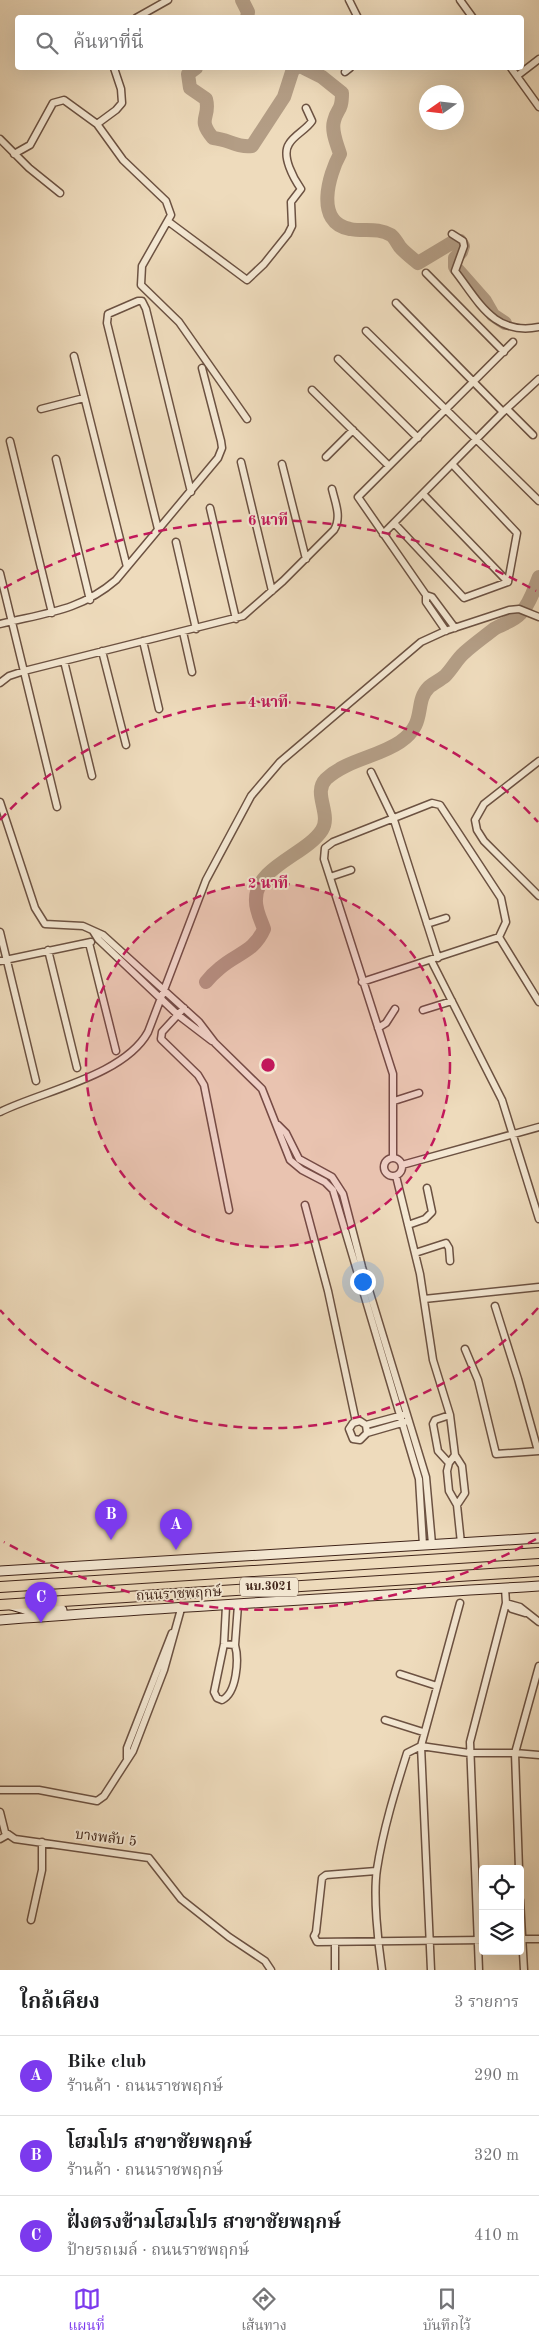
<!DOCTYPE html>
<html lang="th">
<head>
<meta charset="utf-8">
<style>
  :root { --surface:#fff; --page:#f2f2f2; --text:#202124; --muted:#757577; --line:#e0e0e0; --accent:#7c3aed }
  body { margin:0; font-family:"Old Standard TT","Noto Serif Thai",serif; background:var(--page); color:var(--text) }
  .controls { position:absolute; right:15px; bottom:15px; display:grid; overflow:hidden; border-radius:5px; box-shadow:0 5px 20px #0002 }
  .controls button { width:45px; height:45px; display:grid; place-items:center; padding:0; border:0; border-bottom:1px solid var(--line); background:var(--surface); color:var(--text); font:25px sans-serif }
  .compass { position:absolute; left:419px; top:85px; width:45px; height:45px; border-radius:50%; background:var(--surface); box-shadow:0 5px 20px #0002; rotate:256deg }
  .you { position:absolute; left:362px; top:1281px; width:18px; height:18px; margin:-12px; border:4px solid #fff; border-radius:50%; background:#1a73e8; box-shadow:0 0 0 8px #1a73e833 }
  .badge { display:grid; place-items:center; width:32px; height:32px; border-radius:50%; background:var(--accent); color:#fff; font-size:16px; font-weight:700 }
  .pin { position:absolute; translate:-50% -41px; filter:drop-shadow(0 1px 2px #0008) }
  .pin::after { content:''; position:absolute; top:26px; width:18px; height:15px; background:inherit; clip-path:polygon(0 0,100% 0,50% 100%) }
  .list { margin:0; padding:0; list-style:none }
  h2 { display:flex; justify-content:space-between; align-items:center; height:65px; margin:0; padding:0 20px; font-size:21px }
  h2 small { font-size:16px; font-weight:400; color:var(--muted) }
  .list li { display:grid; grid-template-columns:32px 1fr auto; gap:15px; align-items:center; box-sizing:border-box; height:80px; padding:0 20px; border-top:1px solid var(--line) }
  .list b { display:block; font-size:19px; white-space:nowrap }
  .list p { margin:0; font-size:16px; white-space:nowrap; color:var(--muted) }
  .list em { font-size:16px; font-style:normal; color:var(--muted) }
  .icon { flex:none; width:28px; height:28px; fill:none; stroke:currentColor; stroke-width:2; stroke-linecap:round; stroke-linejoin:round }
  .map { position:relative; flex:none; width:539px; height:1970px; overflow:hidden }
  .search { position:absolute; background:var(--surface); box-shadow:0 5px 20px #0002; left:15px; right:15px; top:15px; height:55px; display:flex; align-items:center; gap:12px; box-sizing:border-box; padding:0 18px; border-radius:5px; color:var(--muted); font-size:19px }
  .sheet { height:305px; background:var(--surface) }
  nav { display:flex; justify-content:space-around; align-items:center; box-sizing:border-box; height:70px; border-top:1px solid var(--line); background:var(--surface); font-size:14px; color:var(--muted) }
  nav a { display:grid; justify-items:center; gap:2px }
  nav .on { color:var(--accent) }
  .map>svg:first-child { display:block }
  .lines { fill:none; stroke-linecap:round; stroke-linejoin:round }
  .river { stroke:#b39d85; stroke-width:14 }
  .minor-casing { stroke:#6c5242; stroke-width:9 }
  .secondary-casing { stroke:#40251a; stroke-width:11 }
  .primary-casing { stroke:#40251a; stroke-width:12 }
  .minor { stroke:#f4e8d3; stroke-width:6 }
  .secondary { stroke:#f4e8d3; stroke-width:9 }
  .primary { stroke:#eedbbc; stroke-width:10 }
  .ring { fill:none; stroke:#c2185b; stroke-width:2.5; stroke-dasharray:9 6 }
  .labels { text-anchor:middle; dominant-baseline:central; stroke-width:4; stroke-linejoin:round; paint-order:stroke }
  .shield { fill:#f4e8d3; stroke:#766052; stroke-width:1 }
  .shield-label { font-size:12px; font-weight:bold; fill:#40251a }
  .street-label { font-size:14px; fill:#40251a; stroke:#f4e8d3 }
  .centre { fill:#c2185b; stroke:#f4e8d3; stroke-width:2.5 }
  .ring-label { font-size:15px; text-anchor:middle; font-weight:bold; fill:#c2185b; stroke:#f4e8d3; stroke-width:4; stroke-linejoin:round; paint-order:stroke }
</style>
</head>
<body>
<div class="map">
<svg width="539" height="1970" viewBox="0 0 539 1970">
  <rect width="100%" height="100%" fill="#eedbbc"/>
  <filter id="stains"><feTurbulence type="fractalNoise" baseFrequency=".004" numOctaves="4"/><feColorMatrix values="0 0 0 0 .2 0 0 0 0 .09 0 0 0 0 .02 0 0 0 .5 -.17"/></filter>
  <radialGradient id="worn" r=".72"><stop offset=".6" stop-color="#630" stop-opacity="0"/><stop offset="1" stop-color="#630" stop-opacity=".3"/></radialGradient>
  <g class="lines">
    <!-- river -->
    <path class="river" d="M242 0 248 12 247 18
      M196 68 188 74 190 88 206 99C211 118 196 118 213 138 228 139 237 148 252 146L284 97 293 69 296 68
      M304 68 322 77 342 93C342 112 337 108 334 121 331 131 337 144 340 154 329 174 314 223 350 229 364 232 377 227 391 235 395 238 397 243 400 247 405 253 412 258 418 263L453 242 460 241 463 246 461 252 455 258V267L485 301 493 315 505 323
      M206 982C210 977 215 972 220 968 237 953 254 952 264 929 261 920 255 909 256 899 256 867 307 854 322 830 332 814 312 793 326 779 346 760 378 757 400 742 428 723 413 703 429 687 434 683 440 680 445 676 452 669 457 659 464 653 474 644 484 637 494 629 502 624 514 621 520 614 530 604 534 589 539 577"/>
    <defs>
      <path id="minor" d="M349 0 358 18
        M460 0 473 18
        M136 18 168 0
        M511 68 539 107
        M345 72 350 68
        M517 76 539 59
        M97 124 116 110 122 103 121 89 114 68
        M0 139 29 168 60 193
        M14 154 30 145 53 103 64 100 97 124 123 160 166 201 171 215 142 266 141 285 179 322 247 419
        M169 222 247 280 264 264 288 234 292 226 291 202 301 189C294 179 281 156 289 144 294 135 306 130 312 121L306 108
        M452 234 463 241 464 246 455 271C479 302 494 336 539 327
        M426 273 504 352
        M396 303 503 412
        M366 331 539 501
        M74 356 127 567
        M338 359 418 438
        M312 390 389 466
        M41 409 84 398
        M507 409 533 435
        M10 441 52 613
        M326 457 353 430
        M56 459 90 600
        M241 462 272 591
        M282 464 306 559
        M423 494 508 582
        M210 508 236 619
        M394 523 464 598 508 582 517 533 452 464
        M158 529 107 323 108 314 138 301H142L146 309 191 492
        M383 534 503 412 539 379
        M176 542 196 629
        M0 573 57 807
        M426 595 358 497 513 342
        M0 624C45 613 80 611 116 580L218 458 222 448 221 441 202 368
        M446 631 426 602V595L432 597 455 628
        M183 632 192 672
        M143 641 159 709
        M102 651 126 745
        M64 661 92 776
        M0 683 9 676 24 671 243 616 283 581 334 530C342 517 335 502 332 489
        M539 761 484 804 475 820 477 830 484 841 539 896
        M371 772 394 820 438 958
        M0 802 35 908 45 924 83 926 103 935 199 1022 215 1043 262 1089 290 1160 302 1170 325 1182 333 1190 419 1479 423 1545
        M330 877 351 870
        M427 924 446 918
        M93 931 98 939 178 1015 212 1041
        M0 932 36 1081
        M89 943 116 1051
        M48 950 77 1068
        M431 960 502 1100 539 1219
        M0 961 91 942
        M362 982 499 937
        M184 1008 162 1032 161 1039 198 1075 204 1085 229 1210
        M423 1010 452 1001
        M378 1028 386 1023 395 1009
        M394 1101 419 1093
        M0 1112C42 1091 124 1076 148 1032L206 880 251 796 280 762 421 642 445 631 509 610 519 609 539 617
        M278 1125 286 1133 299 1159 332 1177 343 1194 362 1267 426 1477 432 1544
        M384 1167a9 9 0 1 1 18 0a9 9 0 1 1-18 0Z
        M393 1158V1074L324 859 325 848 333 842 432 803 440 805 501 898 506 922 499 937 539 1002
        M402 1165 539 1127
        M396 1176 420 1274 433 1360 450 1415 455 1455 462 1466 465 1493 457 1505
        M305 1205 328 1291 356 1422
        M408 1225 425 1219 432 1212 427 1188
        M415 1253 446 1243 449 1248 450 1261
        M424 1299 539 1287
        M495 1306 518 1379 538 1451
        M465 1349 478 1380 496 1454 539 1451
        M366 1425 403 1415
        M367 1433 366 1425 360 1421 353 1423 349 1429 353 1439 360 1440 367 1433 405 1422
        M455 1455 449 1463 447 1471 449 1491 457 1505 461 1543
        M449 1463 438 1451 433 1424 435 1420 450 1415
        M506 1603 520 1607 539 1622
        M509 1605 512 1609 525 1613
        M226 1606 224 1644 214 1692 217 1698 222 1700C237 1693 239 1659 235 1645
        M224 1644 235 1645 238 1605
        M400 1674 437 1686
        M385 1720 423 1732
        M127 1758V1748L172 1633
        M0 1790H39L97 1801 104 1796 133 1751 164 1670 181 1609
        M0 1812 5 1832 15 1839 149 1858 181 1899 229 1937 265 1961 271 1970
        M0 1839 7 1835
        M519 1869 515 1753 539 1666
        M376 1871 326 1875 322 1878 316 1932 314 1936 317 1942 483 1940
        M520 1900 524 1970
        M31 1920 42 1870V1842
        M520 1939H539
        M335 1943V1970
        M382 1970C378 1943 373 1895 377 1869 383 1830 395 1791 407 1753L421 1746 469 1753H515L539 1755
        M431 1970 421 1746 460 1603
        M479 1970 470 1742 506 1603 505 1588"/>
      <path id="secondary" d="M0 1571 539 1538
        M11 1605 28 1610H62
        M0 1620C179 1606 359 1597 539 1586"/>
      <path id="primary" d="M0 1587 539 1553
        M0 1605 539 1571"/>
    </defs>
    <!-- minor casing -->
    <use href="#minor" class="minor-casing"/>
    <!-- secondary casing -->
    <use href="#secondary" class="secondary-casing"/>
    <!-- primary casing -->
    <use href="#primary" class="primary-casing"/>
    <!-- minor -->
    <use href="#minor" class="minor"/>
    <!-- secondary -->
    <use href="#secondary" class="secondary"/>
    <!-- primary -->
    <use href="#primary" class="primary"/>
  </g>
  <!-- distance rings -->
  <circle cx="268" cy="1065" r="182" fill="#c2185b" fill-opacity=".12"/>
  <g class="ring">
    <circle cx="268" cy="1065" r="182"/>
    <path d="M538 1308A363 363 0 0 1 0 1310M0 820A363 363 0 0 1 538 822"/>
    <path d="M536 1539A545 545 0 0 1 4 1542M4 588A545 545 0 0 1 536 591"/>
  </g>
  <g class="labels">
    <!-- shield labels -->
    <rect class="shield" x="240" y="1577.5" width="58" height="19" rx="4"/>
    <g class="shield-label">
      <text x="269" y="1587">นบ.3021</text>
    </g>
    <!-- street labels -->
    <g class="street-label">
      <text transform="translate(179 1594) rotate(-3)">ถนนราชพฤกษ์</text>
      <text transform="translate(106 1838) rotate(7)">บางพลับ 5</text>
    </g>
  </g>
  <circle cx="268" cy="1065" r="8" class="centre"/>
  <g class="ring-label">
    <text x="268" y="525">6 นาที</text>
    <text x="268" y="707">4 นาที</text>
    <text x="268" y="888">2 นาที</text>
  </g>
  <rect width="100%" height="100%" filter="url(#stains)"/>
  <rect width="100%" height="100%" fill="url(#worn)"/>
</svg>
<div class="controls">
<button><svg class="icon" aria-label="locate" viewBox="0 0 24 24"><circle cx="12" cy="12" r="6"/><path d="M12 2v4M12 18v4M2 12h4M18 12h4"/></svg></button>
<button><svg class="icon" aria-label="layers" viewBox="0 0 24 24"><path d="M12 4l9 5-9 5-9-5zM3 14l9 5 9-5"/></svg></button>
</div>
<svg class="compass" viewBox="-18 -18 36 36"><path d="M0-13l5 13h-10z" fill="#e53935"/><path d="M0 13l5-13h-10z" fill="#757577"/></svg>
<div class="you"></div>
<div class="pin badge" style="left:176px;top:1550px">A</div>
<div class="pin badge" style="left:111px;top:1540px">B</div>
<div class="pin badge" style="left:41px;top:1623px">C</div>
<div class="search"><svg class="icon" aria-label="search" viewBox="0 0 24 24"><circle cx="10" cy="10" r="6"/><path d="M15 15l6 6"/></svg>ค้นหาที่นี่</div>
</div>
<section class="sheet">
<h2>ใกล้เคียง<small>3 รายการ</small></h2>
<ul class="list">
<li><span class="badge">A</span><div><b>Bike club</b><p>ร้านค้า · ถนนราชพฤกษ์</p></div><em>290 m</em></li>
<li><span class="badge">B</span><div><b>โฮมโปร สาขาชัยพฤกษ์</b><p>ร้านค้า · ถนนราชพฤกษ์</p></div><em>320 m</em></li>
<li><span class="badge">C</span><div><b>ฝั่งตรงข้ามโฮมโปร สาขาชัยพฤกษ์</b><p>ป้ายรถเมล์ · ถนนราชพฤกษ์</p></div><em>410 m</em></li>
</ul>
</section>
<nav>
<a class="on"><svg class="icon" aria-label="map" viewBox="0 0 24 24"><path d="M3 6l6-2 6 2 6-2v14l-6 2-6-2-6 2zM9 4v14M15 6v14"/></svg>แผนที่</a>
<a><svg class="icon" aria-label="directions" viewBox="0 0 24 24"><path d="M12 3l9 9-9 9-9-9zM9 14v-3h6M13 9l2 2-2 2"/></svg>เส้นทาง</a>
<a><svg class="icon" aria-label="saved" viewBox="0 0 24 24"><path d="M7 4h10v16l-5-4-5 4z"/></svg>บันทึกไว้</a>
</nav>
</body>
</html>
